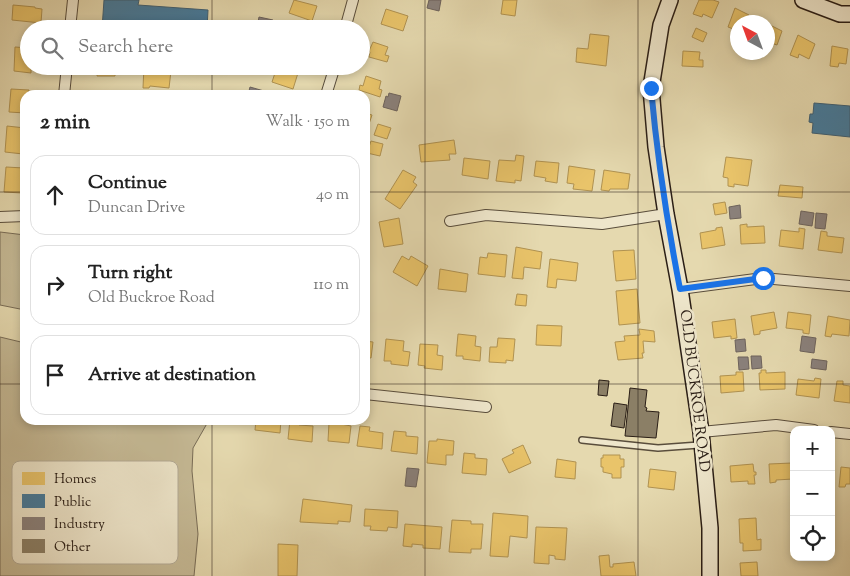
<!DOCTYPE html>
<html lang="en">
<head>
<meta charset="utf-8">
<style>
  :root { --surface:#fff; --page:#f2f2f2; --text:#222; --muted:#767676; --line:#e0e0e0 }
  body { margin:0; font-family:"Sorts Mill Goudy",serif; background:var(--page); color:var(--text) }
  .controls { position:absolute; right:15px; bottom:15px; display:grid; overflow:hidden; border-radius:10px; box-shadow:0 2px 8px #0003 }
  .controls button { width:45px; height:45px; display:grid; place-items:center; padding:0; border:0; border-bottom:1px solid var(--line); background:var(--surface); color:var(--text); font:25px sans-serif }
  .compass { position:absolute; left:730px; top:15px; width:45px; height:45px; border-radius:50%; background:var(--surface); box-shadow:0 2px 8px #0003; rotate:319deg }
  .stop { position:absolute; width:15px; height:15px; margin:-11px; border:4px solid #1a73e8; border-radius:50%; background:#fff }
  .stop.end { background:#1a73e8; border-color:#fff; box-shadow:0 1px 5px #0008 }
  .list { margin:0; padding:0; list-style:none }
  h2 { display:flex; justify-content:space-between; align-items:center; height:65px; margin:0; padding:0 20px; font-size:21px }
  h2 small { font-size:16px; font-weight:400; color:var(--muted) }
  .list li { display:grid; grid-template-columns:32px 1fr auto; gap:15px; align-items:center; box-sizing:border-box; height:80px; margin:0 10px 10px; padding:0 10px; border:1px solid var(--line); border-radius:15px }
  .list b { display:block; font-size:19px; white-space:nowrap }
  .list p { margin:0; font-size:16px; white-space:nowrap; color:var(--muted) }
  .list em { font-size:16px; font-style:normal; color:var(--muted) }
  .icon { flex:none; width:28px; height:28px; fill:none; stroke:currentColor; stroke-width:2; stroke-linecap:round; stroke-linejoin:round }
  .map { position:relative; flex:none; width:850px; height:576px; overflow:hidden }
  .search { position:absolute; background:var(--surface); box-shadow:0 2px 8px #0003; left:20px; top:20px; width:350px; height:55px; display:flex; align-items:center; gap:12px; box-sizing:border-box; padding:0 18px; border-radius:28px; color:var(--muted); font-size:19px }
  .panel { position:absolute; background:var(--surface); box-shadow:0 2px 8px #0003; left:20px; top:90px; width:350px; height:335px; border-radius:15px }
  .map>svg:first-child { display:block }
  .green { fill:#c5b995; stroke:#786c56 }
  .homes { fill:#e9c46a; stroke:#b09251 }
  .public { fill:#457b9d; stroke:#3d5f74 }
  .industry { fill:#8a817c; stroke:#6d635d }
  .building { fill:#8b7f66; stroke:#2a1e16 }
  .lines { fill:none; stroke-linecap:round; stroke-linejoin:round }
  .lane-casing { stroke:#594d3c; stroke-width:8 }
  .street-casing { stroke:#594d3c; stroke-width:12 }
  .secondary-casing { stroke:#2a1e16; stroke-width:18 }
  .lane { stroke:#eee6cb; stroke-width:5 }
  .street { stroke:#eee6cb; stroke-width:10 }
  .secondary { stroke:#eee6cb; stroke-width:15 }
  .route { stroke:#1a73e8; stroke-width:6 }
  .grid { fill:none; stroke:#2a1e16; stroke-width:1; stroke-opacity:0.55 }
  .labels { text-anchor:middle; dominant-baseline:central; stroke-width:5; stroke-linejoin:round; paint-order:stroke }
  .street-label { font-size:15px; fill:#2a1e16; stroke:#eee6cb }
  .key { fill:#eee6cb; stroke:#b3aa95; stroke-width:1 }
  .key-label { font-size:14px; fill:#2a1e16 }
</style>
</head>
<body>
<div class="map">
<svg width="850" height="576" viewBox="0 0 850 576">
  <rect width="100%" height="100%" fill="#e5d9af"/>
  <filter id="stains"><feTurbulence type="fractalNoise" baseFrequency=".004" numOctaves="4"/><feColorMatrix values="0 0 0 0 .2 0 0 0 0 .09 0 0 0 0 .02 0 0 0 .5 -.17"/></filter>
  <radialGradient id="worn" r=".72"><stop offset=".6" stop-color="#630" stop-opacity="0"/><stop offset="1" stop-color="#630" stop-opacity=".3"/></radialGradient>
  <!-- green -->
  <path class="green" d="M0 232 25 235V310L0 305Z
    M0 337 25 343V420H209L193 448 192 471 198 534 194 576H0Z"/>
  <!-- homes -->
  <path class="homes" d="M294 0 317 6 312 21 289 13Z
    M503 0H517L515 16 501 14Z
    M699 0H713L719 2 712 18 703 14 702 17 693 14Z
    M13 5 35 7V8L42 9 41 23 12 20Z
    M735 8 749 15 746 22H738L736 30 728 27Z
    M386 9 408 16 403 31 381 24Z
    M768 24 782 31 777 45 768 42Z
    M696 28 707 33 703 42 692 37Z
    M590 34 609 36 606 66 576 62 577 48 588 49Z
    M798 35 815 44 809 59 799 54 798 58 790 55Z
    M373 42 388 47 385 55 389 56 387 62 369 57 370 52 369 51Z
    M832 46 848 49 846 64 839 63 838 67 830 66Z
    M15 47 29 48V66H31V73L14 71Z
    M683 51 700 52 699 60H703V67L682 66Z
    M98 66H115V76H97Z
    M144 66H166V70L171 71 169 88 150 86 149 88H143Z
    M277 67 298 73 293 89 272 82Z
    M366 76 381 81 379 89 382 90 380 97 359 90 360 85 363 86Z
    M11 89 29 90 28 95H25V113L9 112Z
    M365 113 372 115 367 130 365 129Z
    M378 124 391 128 387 139 374 135Z
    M7 126 25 128 23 154 5 152Z
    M454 140 456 154H449L450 160 421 162 419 145Z
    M371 141 383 144 380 156 367 153Z
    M516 155 524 156 521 181 515 180V183L496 181 499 160 515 161Z
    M726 157 752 160 748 186 734 184V187L728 186V178L723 177Z
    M464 158 490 161 488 179 462 175Z
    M536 161 559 163 557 183 545 181 546 178 534 176Z
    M569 166 595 170 592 191 573 189 574 184 567 183Z
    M6 167 24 168 22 193 4 192Z
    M403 170 416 177 413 182 417 185 400 209 385 199Z
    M604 170 630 174 628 189H610L609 191 601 190Z
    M780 185 803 187 802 198 778 196Z
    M725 202 727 213 715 215 713 204Z
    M399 218 403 244 384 247 379 222Z
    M747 224V227L764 226 765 243 741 244 740 225Z
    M722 227 725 245 702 249 700 233 716 230V228Z
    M799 228 805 229 803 249 779 246 781 230 799 232Z
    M821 231 827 232V236L844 238 842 253 818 250Z
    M516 247 542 252 540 269 524 267 523 279 512 278Z
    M634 250 636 279 616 281 613 251Z
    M488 253 507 255 505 277 478 274 480 257 487 258Z
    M402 256 409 260 411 256 428 266 417 286 393 272Z
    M550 259 578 263 576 281 557 279 556 288 547 287Z
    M440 269 468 274 466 292 438 289Z
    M637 289 640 323 619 325 616 291Z
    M517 294 527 295 526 306 515 305Z
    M774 312 777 328 760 331V334L754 335 751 316Z
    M788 312 811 315 809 334 803 333V330L786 328Z
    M828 316 850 320 849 336 832 334 831 337 825 336Z
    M735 319 737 338 731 339V336L714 338 712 322Z
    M537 325 562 326 561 346 536 345Z
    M639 329 654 331 655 342 643 341 644 353H642L643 358 618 360 615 342 625 341 624 336 640 335Z
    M458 334 476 336 475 346 481 347 480 361 463 359V356H456Z
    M498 338 515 339 513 361 506 360V363L489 362 490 347H497Z
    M386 339 404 341 403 351 410 352 408 366 391 364V361H384Z
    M365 341 373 342 371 358 365 357Z
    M420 344 438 345 437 355 443 356 442 370 424 368 425 366 418 365Z
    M761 370H766V373L785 372V389L760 390 759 373H761Z
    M736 372H743L744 391 721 393 720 376 736 375Z
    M815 378 821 379 819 398 796 395 798 379 814 381Z
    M837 381H843V385L850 386V403L834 401Z
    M256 420H281L280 433 255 430Z
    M290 420H300L299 425 313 426 312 442 288 439Z
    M336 422H341V424L351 426 349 443 328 441 329 423 335 424Z
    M360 426 370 427 369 431 383 433 382 449 357 446Z
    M394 431 406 432V436L418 437 417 454 391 451Z
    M437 439 454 441 453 455H446V465L427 463 429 441H437Z
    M523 445 531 463 509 473 502 459 514 453 512 450Z
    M464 453 475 454V458L487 459 486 475 462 473Z
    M603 455H620V459H624V467H621V478H612V474L603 472V467H601V458H603Z
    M557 459 576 462 575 479 555 477Z
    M792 463 793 479 776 480V482L770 483 769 464Z
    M753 464 754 472H756V475H754L755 484H748V481L731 482 730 466Z
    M841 467 850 468V484H846L845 487H839Z
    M650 469 676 472 674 490 648 487Z
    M303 499 352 505 350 522 338 521V524L300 522Z
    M365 509 398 511 397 528 388 527 387 531 370 530 371 526H364Z
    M493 513 528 516 527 538 510 536 508 557 490 556Z
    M756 518 757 540 761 539V550L743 551V543H740L739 519Z
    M452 520 471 521V524H483L481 549H471V553L449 552Z
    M405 524 442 527 440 549 423 548V545L412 544V547L403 546Z
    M536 527 567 528 565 560 555 559V556L549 555V564L534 563Z
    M278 544 298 545 297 576H278Z
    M609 555 610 567H613V564L634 562 636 576H601L599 556Z
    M757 562 758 576H741L740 563Z"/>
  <!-- public -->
  <path class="public" d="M104 0H139L138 5 208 10 207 29H102Z
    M814 103 850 106V137L812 133 813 123 809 122 810 114H813Z"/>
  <!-- industry -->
  <path class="industry" d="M429 0H441L439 11 427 8Z
    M259 17 273 20 270 29 257 27Z
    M250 87 264 91 263 95H248Z
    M389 93 401 96 397 111 383 107 386 96 388 97Z
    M740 205 741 218 730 219 729 207Z
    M801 211 814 213 812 226 799 224Z
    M816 213 827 214 825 229 815 228Z
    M802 336 816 338 814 353 800 351Z
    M745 339 746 351 736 352 735 340Z
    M751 356H761L762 368 752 369Z
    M738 357H748L749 369 739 370Z
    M812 359 827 361 826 370 811 368Z
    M407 468 419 469 416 487 405 486Z"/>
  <!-- building -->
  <path class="building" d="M599 380 609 381 607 396 598 395Z
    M630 388 647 390 645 407 647 408 646 411 659 412 656 438 625 436Z
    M614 403 627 405 624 428 611 426Z"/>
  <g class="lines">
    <defs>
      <path id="lane" d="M582 440 658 448 699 445"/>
      <path id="street" d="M70 29 73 0
        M345 29 353 0
        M64 95 67 66
        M326 95 335 66
        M0 217 25 216
        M450 221 486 215 602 224 666 214
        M680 289 763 278 850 286
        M365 394 486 407
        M701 432 776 425 814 430
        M831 432 850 434"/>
      <path id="secondary" d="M670 0 661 25 651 88 656 147 666 214 680 289 701 432 710 528V576
        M803 0 840 14H850"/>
    </defs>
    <!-- lane casing -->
    <use href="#lane" class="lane-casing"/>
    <!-- street casing -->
    <use href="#street" class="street-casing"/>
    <!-- secondary casing -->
    <use href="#secondary" class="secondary-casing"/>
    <!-- lane -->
    <use href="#lane" class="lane"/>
    <!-- street -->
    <use href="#street" class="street"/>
    <!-- secondary -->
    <use href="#secondary" class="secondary"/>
  </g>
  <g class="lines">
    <!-- route -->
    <path class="route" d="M651 88C657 156 667 222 680 289L763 278"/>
  </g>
  <!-- grid -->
  <path class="grid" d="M212 0V29M425 0V576M638 0V576M212 66V95M0 192H25M365 192H850M0 384H25M365 384H850M212 420V576"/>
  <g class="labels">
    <!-- street labels -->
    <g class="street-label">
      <text transform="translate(694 391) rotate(83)">OLD BUCKROE ROAD</text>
    </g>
  </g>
  <!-- legend -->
  <rect x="12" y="461" width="166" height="103" rx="8" class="key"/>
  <rect x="22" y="472" width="23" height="13" fill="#e9c46a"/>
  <rect x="22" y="494" width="23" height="14" fill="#457b9d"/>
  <rect x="22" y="517" width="23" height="13" fill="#8a817c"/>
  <rect x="22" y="539" width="23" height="14" fill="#8b7f66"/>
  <g class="key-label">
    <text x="54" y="483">Homes</text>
    <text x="54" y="506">Public</text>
    <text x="54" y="528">Industry</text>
    <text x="54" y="551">Other</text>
  </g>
  <rect width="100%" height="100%" filter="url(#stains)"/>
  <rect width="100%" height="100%" fill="url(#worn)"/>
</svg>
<div class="controls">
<button>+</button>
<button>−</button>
<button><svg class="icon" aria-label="locate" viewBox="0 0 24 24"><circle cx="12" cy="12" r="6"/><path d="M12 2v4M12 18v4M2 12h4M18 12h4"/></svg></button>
</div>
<svg class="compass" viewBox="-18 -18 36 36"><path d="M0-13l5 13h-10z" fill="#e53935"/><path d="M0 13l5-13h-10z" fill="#767676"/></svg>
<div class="stop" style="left:763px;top:278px"></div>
<div class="stop end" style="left:651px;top:88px"></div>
<div class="search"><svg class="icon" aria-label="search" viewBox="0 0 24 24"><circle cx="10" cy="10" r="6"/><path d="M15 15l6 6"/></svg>Search here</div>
<section class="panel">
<h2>2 min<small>Walk · 150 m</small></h2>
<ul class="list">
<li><svg class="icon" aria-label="ahead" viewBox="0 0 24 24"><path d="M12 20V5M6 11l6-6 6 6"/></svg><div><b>Continue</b><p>Duncan Drive</p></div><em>40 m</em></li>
<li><svg class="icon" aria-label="right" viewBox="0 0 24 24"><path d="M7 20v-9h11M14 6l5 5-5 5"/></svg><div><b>Turn right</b><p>Old Buckroe Road</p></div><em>110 m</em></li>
<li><svg class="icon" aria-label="arrive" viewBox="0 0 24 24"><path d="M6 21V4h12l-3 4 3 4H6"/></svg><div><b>Arrive at destination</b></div></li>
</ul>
</section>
</div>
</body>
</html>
